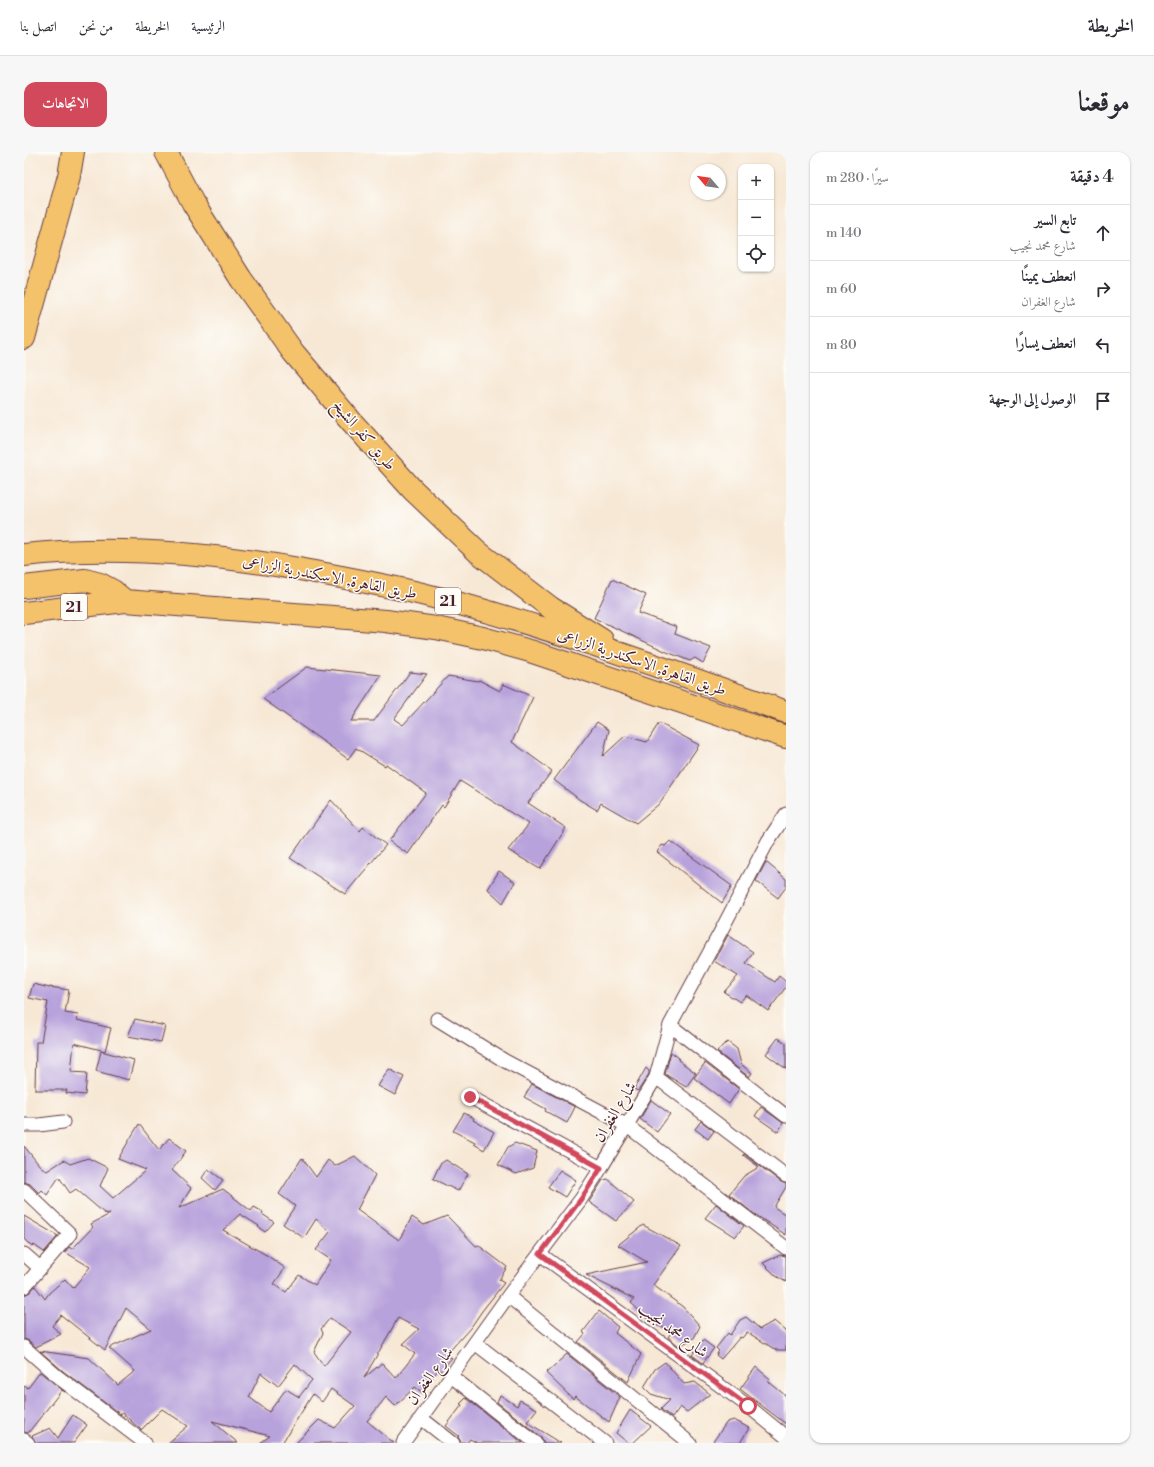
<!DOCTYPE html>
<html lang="ar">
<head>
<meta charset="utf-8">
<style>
  :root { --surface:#fff; --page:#f7f7f7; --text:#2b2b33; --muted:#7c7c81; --line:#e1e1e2; --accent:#d1495b }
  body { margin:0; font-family:"Libre Bodoni",Amiri,serif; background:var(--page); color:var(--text); direction:rtl }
  .controls { position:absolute; right:12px; top:12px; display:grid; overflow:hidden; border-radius:8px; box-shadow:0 1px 3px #0004 }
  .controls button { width:36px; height:36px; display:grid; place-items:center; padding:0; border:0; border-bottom:1px solid var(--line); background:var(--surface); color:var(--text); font:20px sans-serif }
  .compass { position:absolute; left:666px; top:12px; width:36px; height:36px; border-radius:50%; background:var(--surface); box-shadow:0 1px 3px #0004; rotate:299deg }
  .stop { position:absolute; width:12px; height:12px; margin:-9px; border:3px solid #d1495b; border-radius:50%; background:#fff }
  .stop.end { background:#d1495b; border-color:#fff; box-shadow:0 1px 4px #0008 }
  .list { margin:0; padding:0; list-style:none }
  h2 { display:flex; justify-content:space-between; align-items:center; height:52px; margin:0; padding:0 16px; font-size:17px }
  h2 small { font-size:13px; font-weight:400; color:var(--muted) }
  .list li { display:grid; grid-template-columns:26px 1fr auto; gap:12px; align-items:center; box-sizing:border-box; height:56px; padding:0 16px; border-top:1px solid var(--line) }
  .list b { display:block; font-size:15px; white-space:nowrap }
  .list p { margin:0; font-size:13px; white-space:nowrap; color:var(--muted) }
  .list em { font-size:13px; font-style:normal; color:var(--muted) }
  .icon { flex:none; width:22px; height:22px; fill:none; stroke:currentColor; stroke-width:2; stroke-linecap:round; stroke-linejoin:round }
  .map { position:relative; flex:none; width:762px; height:1291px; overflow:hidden; direction:ltr; border-radius:12px }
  header { display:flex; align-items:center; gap:24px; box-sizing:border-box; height:56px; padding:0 20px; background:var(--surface); border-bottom:1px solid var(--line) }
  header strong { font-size:19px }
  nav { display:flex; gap:22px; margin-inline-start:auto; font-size:14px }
  .intro { display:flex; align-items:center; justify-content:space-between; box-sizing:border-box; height:96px; padding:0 24px }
  h1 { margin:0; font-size:28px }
  .button { padding:10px 18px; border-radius:12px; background:var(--accent); color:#fff; font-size:14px; font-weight:700 }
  main { display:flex; gap:24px; padding:0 24px }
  aside { flex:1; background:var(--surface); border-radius:12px; box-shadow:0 1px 3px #0004 }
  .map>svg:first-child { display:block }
  .building { fill:#b8a2db; fill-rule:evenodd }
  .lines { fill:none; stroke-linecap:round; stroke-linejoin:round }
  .minor-casing { stroke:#643d44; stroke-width:15 }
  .trunk-casing { stroke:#643d44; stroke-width:24 }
  .minor { stroke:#fff; stroke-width:13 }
  .trunk { stroke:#f4c26a; stroke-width:22 }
  .route { stroke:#d1495b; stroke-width:5 }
  .labels { text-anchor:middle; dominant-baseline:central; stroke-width:3; stroke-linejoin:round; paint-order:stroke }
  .shield { fill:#fdfcf7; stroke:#806168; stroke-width:1 }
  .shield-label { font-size:15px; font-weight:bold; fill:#4a1f2b }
  .street-label { font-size:16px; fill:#4a1f2b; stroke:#fdfcf7 }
</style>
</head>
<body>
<header>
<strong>الخريطة</strong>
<nav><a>الرئيسية</a><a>الخريطة</a><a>من نحن</a><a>اتصل بنا</a></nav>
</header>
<div class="intro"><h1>موقعنا</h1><a class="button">الاتجاهات</a></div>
<main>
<aside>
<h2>4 دقيقة<small>سيرًا · 280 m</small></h2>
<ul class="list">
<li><svg class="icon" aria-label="ahead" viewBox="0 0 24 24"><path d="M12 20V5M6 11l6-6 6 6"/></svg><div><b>تابع السير</b><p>شارع محمد نجيب</p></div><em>140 m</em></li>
<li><svg class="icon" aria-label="right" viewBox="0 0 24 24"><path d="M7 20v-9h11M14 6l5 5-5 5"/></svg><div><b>انعطف يمينًا</b><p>شارع الغفران</p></div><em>60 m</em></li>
<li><svg class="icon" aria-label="left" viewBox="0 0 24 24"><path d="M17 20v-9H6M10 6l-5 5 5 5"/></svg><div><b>انعطف يسارًا</b></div><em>80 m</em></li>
<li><svg class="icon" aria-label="arrive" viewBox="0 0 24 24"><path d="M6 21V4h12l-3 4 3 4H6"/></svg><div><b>الوصول إلى الوجهة</b></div></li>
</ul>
</aside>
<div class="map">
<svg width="762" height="1291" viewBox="0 0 762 1291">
  <rect width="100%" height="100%" fill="#fdfcf7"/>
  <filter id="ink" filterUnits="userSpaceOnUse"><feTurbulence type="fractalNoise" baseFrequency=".025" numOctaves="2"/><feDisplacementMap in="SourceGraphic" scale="8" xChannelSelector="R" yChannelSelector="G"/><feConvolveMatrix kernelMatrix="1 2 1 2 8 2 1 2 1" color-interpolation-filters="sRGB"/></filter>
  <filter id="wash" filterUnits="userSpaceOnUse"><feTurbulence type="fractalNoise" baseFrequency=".012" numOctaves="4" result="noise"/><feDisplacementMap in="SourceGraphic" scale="16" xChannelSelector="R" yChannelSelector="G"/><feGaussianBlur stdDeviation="0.9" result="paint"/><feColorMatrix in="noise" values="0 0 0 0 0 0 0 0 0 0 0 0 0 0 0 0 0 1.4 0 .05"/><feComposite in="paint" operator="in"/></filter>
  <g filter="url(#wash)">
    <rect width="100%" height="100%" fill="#f7e8d5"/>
    <g id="blocks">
      <!-- building -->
      <path class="building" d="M588 427 622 443 614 461 653 475 651 482 687 496 679 511 671 506 666 509 643 500 570 466Z
        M283 515 357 523 327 569H350L386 520 403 522 370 567 379 573 424 524 454 529 455 528 476 539 479 532 509 545 488 590 528 619 504 651 542 676 516 717 484 698 505 672 436 629 420 655 418 653 384 702 365 689 402 641 362 612 361 614 332 596 324 607 239 547Z
        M573 570 585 578 579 604 601 584 623 590 635 571 675 593 635 652 612 671 577 651 573 658 556 648 530 628Z
        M307 648 336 679 339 675 362 693 321 742 266 706Z
        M646 689 708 734 698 751 633 700 638 693 641 694Z
        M742 710 762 727V735L754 746 732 729Z
        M475 719 491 730 479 751 464 737Z
        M704 783 729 800 722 811 751 830 755 824 762 830V835L744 859 722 843 716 850 700 840 714 824 690 809Z
        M9 832 26 836V835L45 838 41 861 54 863 53 868 87 876 81 899 50 891 47 920 63 921 61 943 42 941 43 938H11L12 890H17L24 850 5 846Z
        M111 867 141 874 137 890 104 884Z
        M754 886 762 891V917L742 902Z
        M704 890 713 897 717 912 728 921 725 925 693 900 699 893Z
        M77 899 110 908 105 928 72 919Z
        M647 900 655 906 654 908 672 921 662 935 641 922Z
        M681 911 715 937 705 952 670 926Z
        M622 916 625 919V922L614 939 610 937Z
        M365 917 380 925 371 943 354 934Z
        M508 932 551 955 543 971 521 959 522 957 500 945Z
        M627 948 646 962 633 980 616 967Z
        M737 955 759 971 754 980 731 964Z
        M440 961 450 966 449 968 470 980 460 998 450 992 451 990 429 979Z
        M677 969 690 979 684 987 671 977Z
        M115 972 135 998 145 986 162 999 148 1018 167 1036 155 1056 199 1037 227 1059 230 1055 239 1060 238 1062 250 1070 241 1080 234 1075 235 1074 216 1062 199 1078 244 1104 261 1116 250 1132 262 1140 275 1123 291 1133 307 1108 292 1098 306 1080 292 1067 280 1086 259 1072 271 1054 255 1042 278 1006 292 1025 304 1008 311 1014 331 1004 351 1023 333 1058 375 1088 388 1065 400 1073 423 1064 452 1094 454 1093 483 1115 475 1128 480 1131 458 1159 447 1175 422 1203 428 1206 415 1221 413 1219 399 1241 391 1235 371 1254 362 1245 343 1269 370 1291H272L295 1268 311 1276 331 1254 307 1237 298 1250 289 1242 258 1291H236L246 1284 188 1269 214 1291H144L164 1274 138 1257 117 1278 98 1261 97 1263 39 1219 16 1199 65 1206 94 1233 111 1219 85 1196 127 1177 102 1156 81 1198 37 1163 28 1174 37 1182 12 1195 5 1189 0 1187V1143L6 1140 11 1134 21 1147 25 1141 41 1127 49 1136 66 1115 41 1100 45 1095 48 1097 69 1075 67 1072 86 1062 80 1061 52 1037 46 1041 35 1025 23 1043 18 1038 15 1041 6 1032 0 1030V994L16 1014 23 1019 40 1008 46 1012 64 1006 84 1016 76 1034 89 1046 122 1018 94 1007ZM306 1166 327 1180 300 1214 290 1200 299 1181 297 1177ZM374 1166 395 1177 379 1192 391 1202 372 1226 358 1211 340 1226ZM271 1212 288 1228 275 1245 262 1237 245 1260 225 1245 237 1221 254 1234Z
        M491 991 513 999 509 1016 492 1022 474 1013 484 995Z
        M720 1002 757 1030 762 1032V1035L750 1055 762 1063V1083L729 1061 705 1042 720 1024 735 1015 719 1003Z
        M422 1008 444 1022 434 1039 409 1027 416 1012Z
        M184 1017 199 1028 191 1038 178 1026Z
        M536 1018 552 1028 541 1045 524 1035Z
        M584 1027 610 1050 592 1069 565 1050 579 1028Z
        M692 1052 720 1074 711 1085 681 1066Z
        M0 1064 34 1084 20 1100 10 1093 8 1095 0 1087Z
        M619 1073 657 1094 629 1133 659 1155 676 1174 670 1186 655 1194 644 1185 649 1178 631 1173 607 1151 610 1147 562 1123 623 1110 594 1093Z
        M756 1103 762 1104V1130L752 1124 739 1111Z
        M575 1159 594 1175 591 1181 617 1202 604 1230 554 1190 561 1182 559 1180Z
        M722 1165 736 1177 750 1169 762 1179V1198H752L723 1180 718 1186 716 1185 697 1207 692 1203 695 1199 692 1196 704 1181 706 1183 716 1168Z
        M679 1188 690 1196 679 1211 668 1203Z
        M543 1202 596 1245 585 1270 551 1244 549 1247 522 1221Z
        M641 1210 660 1232 671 1230 686 1242 663 1260 656 1255 648 1266 637 1257 646 1248 627 1242 620 1235 631 1217Z
        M732 1215 746 1227 744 1229 762 1244V1272L716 1237Z
        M16 1220 41 1240 38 1238 4 1281 0 1280V1234L4 1236Z
        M476 1243 493 1254 496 1248 513 1257 503 1270 537 1291H520L517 1285 473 1250Z
        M442 1246 499 1291H453L446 1287 443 1291 437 1290 434 1285 435 1284 422 1274 438 1253 436 1252Z
        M606 1258 627 1274 609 1291H604L592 1281Z
        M49 1263 63 1273 50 1291H12L8 1284 26 1276 34 1286Z
        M710 1268 725 1276 716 1291H688L703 1270Z"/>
    </g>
  </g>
  <g filter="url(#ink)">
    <use href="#blocks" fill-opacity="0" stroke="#643d44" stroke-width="1"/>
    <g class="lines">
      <defs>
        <path id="minor" d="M413 867 481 909 602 973 762 1096
          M646 873 762 964
          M632 925 762 1024
          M446 945 577 1016
          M0 973H15L39 970
          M0 1038 46 1082 0 1135
          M0 1102 16 1116
          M516 1102 724 1254 762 1285
          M484 1144 666 1291
          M451 1191 581 1291
          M0 1195 34 1225 121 1291
          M427 1224 512 1291
          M397 1266 429 1291
          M0 1288 4 1291
          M379 1291 484 1144 557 1047 577 1016 632 925 646 873 698 777 744 689 762 662"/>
        <path id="trunk" d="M142 0 169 51 217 127 269 200 327 269 388 337 454 400 527 456 578 488
          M0 186 45 24 49 0
          M0 403C92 393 184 401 275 417 316 425 357 432 398 442 522 473 642 517 762 560
          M0 435 61 428 76 432 89 439 101 449
          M0 461 101 449 362 469 412 476 459 486 506 499 762 585"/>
      </defs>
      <!-- minor casing -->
      <use href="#minor" class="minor-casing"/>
      <!-- trunk casing -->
      <use href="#trunk" class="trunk-casing"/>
      <!-- minor -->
      <use href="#minor" class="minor"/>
      <!-- trunk -->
      <use href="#trunk" class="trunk"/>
    </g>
  </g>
  <g class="lines" filter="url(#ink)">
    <!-- route -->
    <path class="route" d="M446 945 577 1016 557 1047 516 1102 724 1254"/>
  </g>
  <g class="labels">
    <!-- shield labels -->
    <g class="shield">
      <rect x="411" y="436" width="26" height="26" rx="3"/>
      <rect x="37" y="442" width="26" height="26" rx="3"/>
    </g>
    <g class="shield-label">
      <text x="424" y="449">21</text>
      <text x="50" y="455">21</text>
    </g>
    <!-- street labels -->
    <g class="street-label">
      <text transform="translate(340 283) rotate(49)">طريق كفر الشيخ</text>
      <text transform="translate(306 425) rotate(11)">طريق القاهرة, الاسكندرية الزراعى</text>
      <text transform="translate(618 510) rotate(19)">طريق القاهرة, الاسكندرية الزراعى</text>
      <text transform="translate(591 960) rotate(-59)">شارع الغفران</text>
      <text transform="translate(649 1178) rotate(36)">شارع محمد نجيب</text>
      <text transform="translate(406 1224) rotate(-54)">شارع الغفران</text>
    </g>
  </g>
</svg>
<div class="controls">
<button>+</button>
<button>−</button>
<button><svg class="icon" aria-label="locate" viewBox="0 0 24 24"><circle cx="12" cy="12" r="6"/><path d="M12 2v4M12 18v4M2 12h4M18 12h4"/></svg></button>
</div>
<svg class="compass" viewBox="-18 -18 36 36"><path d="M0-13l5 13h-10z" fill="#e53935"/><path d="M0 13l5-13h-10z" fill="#7c7c81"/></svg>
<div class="stop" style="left:724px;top:1254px"></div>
<div class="stop end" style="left:446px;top:945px"></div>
</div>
</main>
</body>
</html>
